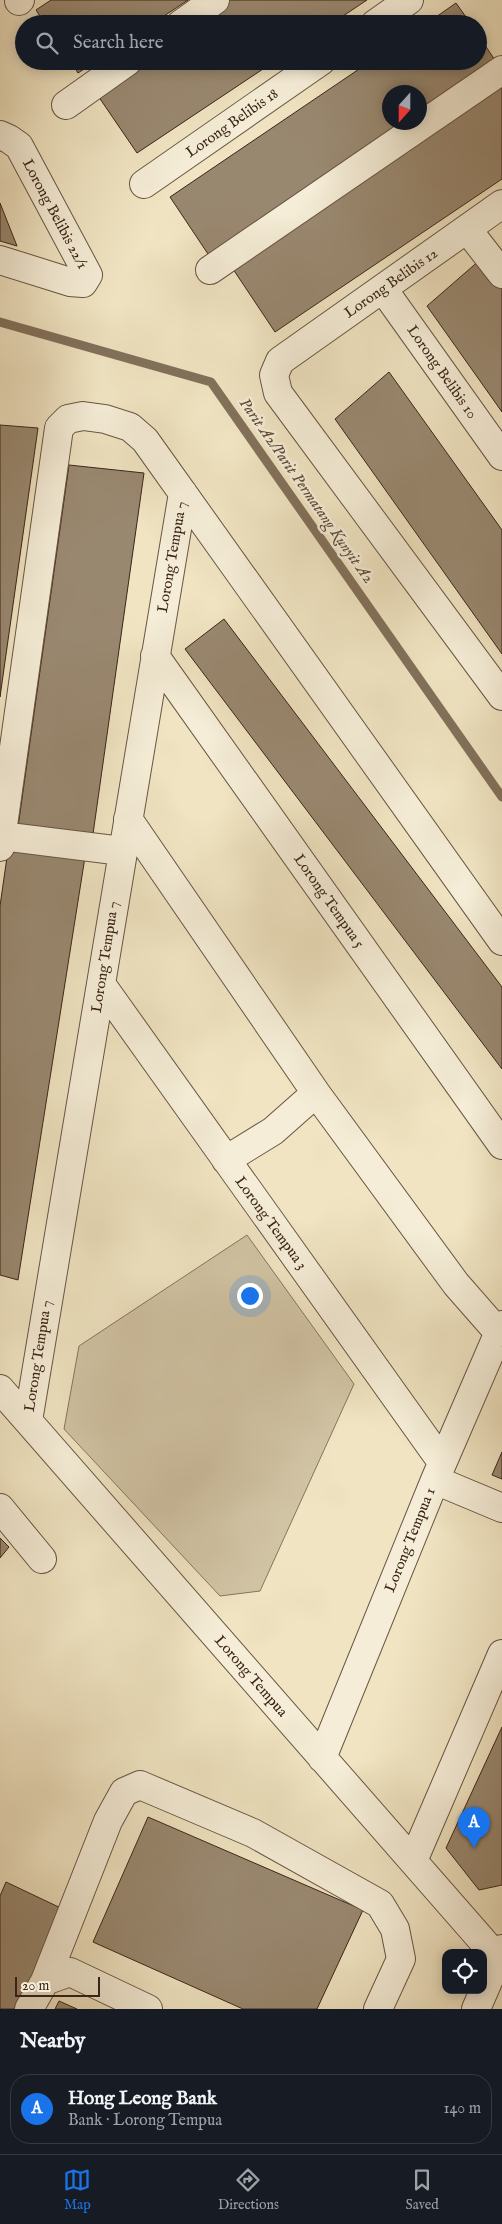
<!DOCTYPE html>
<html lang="en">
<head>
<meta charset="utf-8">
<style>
  :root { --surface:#171b24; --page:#242831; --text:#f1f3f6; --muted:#9ea1a6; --line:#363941; --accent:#1a73e8 }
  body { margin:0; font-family:"IM FELL English",serif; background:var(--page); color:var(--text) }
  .controls { position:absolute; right:15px; bottom:15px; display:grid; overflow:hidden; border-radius:10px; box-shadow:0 2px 12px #0003 }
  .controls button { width:45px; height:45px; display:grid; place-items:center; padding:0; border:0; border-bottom:1px solid var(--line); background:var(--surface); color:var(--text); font:25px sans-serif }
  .compass { position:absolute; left:382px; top:85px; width:45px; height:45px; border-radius:50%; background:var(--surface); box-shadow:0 2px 12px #0003; rotate:201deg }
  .scale { position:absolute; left:15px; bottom:12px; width:85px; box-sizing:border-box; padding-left:5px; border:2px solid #3b2518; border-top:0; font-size:14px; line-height:18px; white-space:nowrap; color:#3b2518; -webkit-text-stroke:4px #f5edd7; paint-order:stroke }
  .you { position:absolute; left:249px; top:1295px; width:18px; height:18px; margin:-12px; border:4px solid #fff; border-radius:50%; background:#1a73e8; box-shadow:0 0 0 8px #1a73e833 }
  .badge { display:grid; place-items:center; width:32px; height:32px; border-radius:50%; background:var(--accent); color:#fff; font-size:16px; font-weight:700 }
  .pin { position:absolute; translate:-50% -41px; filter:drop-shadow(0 1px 2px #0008) }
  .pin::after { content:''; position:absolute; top:26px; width:18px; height:15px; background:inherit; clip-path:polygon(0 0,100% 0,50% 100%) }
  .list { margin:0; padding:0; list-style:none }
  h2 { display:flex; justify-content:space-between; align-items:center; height:65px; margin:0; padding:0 20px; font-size:21px }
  h2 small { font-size:16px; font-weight:400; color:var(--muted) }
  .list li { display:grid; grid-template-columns:32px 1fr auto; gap:15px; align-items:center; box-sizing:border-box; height:70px; margin:0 10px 10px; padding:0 10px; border:1px solid var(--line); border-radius:20px }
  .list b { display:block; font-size:19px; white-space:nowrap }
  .list p { margin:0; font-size:16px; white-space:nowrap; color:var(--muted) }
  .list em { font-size:16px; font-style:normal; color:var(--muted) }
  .icon { flex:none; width:28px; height:28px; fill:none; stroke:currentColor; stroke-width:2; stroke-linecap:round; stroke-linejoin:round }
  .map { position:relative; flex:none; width:502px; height:2009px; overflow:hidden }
  .search { position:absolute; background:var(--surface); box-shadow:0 2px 12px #0003; left:15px; right:15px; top:15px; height:55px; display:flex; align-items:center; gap:12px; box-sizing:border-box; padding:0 18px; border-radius:28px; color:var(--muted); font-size:19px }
  .sheet { height:145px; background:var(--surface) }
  nav { display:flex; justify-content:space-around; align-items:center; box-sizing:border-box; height:70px; border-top:1px solid var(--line); background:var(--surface); font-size:14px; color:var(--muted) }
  nav a { display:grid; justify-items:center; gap:2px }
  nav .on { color:var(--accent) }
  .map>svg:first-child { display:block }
  .green { fill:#d1c4a5; stroke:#86745e }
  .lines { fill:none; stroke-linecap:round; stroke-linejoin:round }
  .stream { stroke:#82715b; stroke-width:9 }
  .building { fill:#998870; stroke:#3b2518 }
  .minor-casing { stroke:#685542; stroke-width:30 }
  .minor { stroke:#f5edd7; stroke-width:28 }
  .labels { text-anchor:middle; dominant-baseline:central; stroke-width:5; stroke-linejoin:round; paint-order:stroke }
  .street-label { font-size:15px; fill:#3b2518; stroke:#f5edd7 }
  .water-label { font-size:16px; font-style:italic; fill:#5f4b3a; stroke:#f5edd7 }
</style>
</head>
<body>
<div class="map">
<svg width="502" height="2009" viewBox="0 0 502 2009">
  <rect width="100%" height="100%" fill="#f0e4c2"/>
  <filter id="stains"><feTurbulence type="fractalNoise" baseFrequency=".004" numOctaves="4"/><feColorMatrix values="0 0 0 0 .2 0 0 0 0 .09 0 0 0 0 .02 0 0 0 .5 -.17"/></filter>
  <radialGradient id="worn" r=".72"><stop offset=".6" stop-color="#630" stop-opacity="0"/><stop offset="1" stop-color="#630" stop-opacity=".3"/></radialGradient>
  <!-- green -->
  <path class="green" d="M247 1235 354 1384 260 1591 220 1596 64 1429 79 1346Z"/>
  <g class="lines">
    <!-- stream -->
    <path class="stream" d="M0 322 211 382 502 797"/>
  </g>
  <!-- building -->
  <path class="building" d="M51 0H188L152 24H45L36 10Z
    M230 0H367L331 24H194Z
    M456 3 471 24H426Z
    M478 35 499 66 420 120V92H390V122H415L212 260 170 197 371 61H478Z
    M71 61H96L78 73Z
    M138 61H275L137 153 94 90Z
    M502 87V179L275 332 233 269Z
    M0 203 17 246 0 241Z
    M481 259 502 288V412L427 306Z
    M389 372 502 530V654L335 419Z
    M0 425 38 428 0 697Z
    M69 465 144 473 93 834 18 827Z
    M224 619 502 987V1069L185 649Z
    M8 850 85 857 18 1280 0 1275V906Z
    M502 1452V1479L492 1475Z
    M0 1538 9 1547 0 1558Z
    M502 1727V1885L479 1890 446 1848Z
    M148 1817 363 1910 317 2009H243L93 1942Z
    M6 1882 65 1910 20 2009H0V1896Z
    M59 2001 77 2009H55Z"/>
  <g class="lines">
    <defs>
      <path id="minor" d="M19 1 20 0
        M181 24 215 0
        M375 24 409 0
        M66 105 128 61
        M0 135 9 139 19 146 88 275 83 283 70 282 0 260
        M144 184 321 61
        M502 204 280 361 274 375 278 393 502 696
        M467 229 502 274
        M210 270 502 70
        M383 289 502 456
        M155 656 502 1145
        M128 819 316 1093 456 1284 499 1333
        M1 836 122 851
        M0 847 59 428 68 419 83 416 105 419 130 427 145 440 502 941
        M101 984 442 1462
        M226 1160 273 1131 316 1093
        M0 1389 502 1963
        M28 1421 183 493
        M435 1480 502 1508
        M0 1508 42 1559
        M322 1758 435 1480 502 1325
        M413 1861 502 1654
        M45 1981 108 1821 124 1792 140 1785 253 1833 380 1904 395 1929 401 1959 378 2009
        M29 2009 45 1981 70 1972 148 2009
        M476 2009 502 1949"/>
    </defs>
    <!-- minor casing -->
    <use href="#minor" class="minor-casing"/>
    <!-- minor -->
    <use href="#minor" class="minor"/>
  </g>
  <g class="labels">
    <!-- street labels -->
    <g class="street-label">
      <text transform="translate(232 123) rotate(-35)">Lorong Belibis 18</text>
      <text transform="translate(55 214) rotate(62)">Lorong Belibis 22/1</text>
      <text transform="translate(391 283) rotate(-35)">Lorong Belibis 12</text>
      <text transform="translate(442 372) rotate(55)">Lorong Belibis 10</text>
      <text transform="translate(172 557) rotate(-80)">Lorong Tempua 7</text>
      <text transform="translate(329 901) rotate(55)">Lorong Tempua 5</text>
      <text transform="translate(105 957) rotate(-81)">Lorong Tempua 7</text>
      <text transform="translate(271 1223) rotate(54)">Lorong Tempua 3</text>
      <text transform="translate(38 1356) rotate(-81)">Lorong Tempua 7</text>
      <text transform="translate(410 1540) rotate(-68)">Lorong Tempua 1</text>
      <text transform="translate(251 1676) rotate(49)">Lorong Tempua</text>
    </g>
    <!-- water labels -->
    <g class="water-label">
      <text transform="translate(306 491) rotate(55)">Parit A2/Parit Permatang Kunyit A2</text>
    </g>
  </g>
  <rect width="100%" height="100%" filter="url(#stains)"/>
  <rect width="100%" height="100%" fill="url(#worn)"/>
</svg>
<div class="controls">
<button><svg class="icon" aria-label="locate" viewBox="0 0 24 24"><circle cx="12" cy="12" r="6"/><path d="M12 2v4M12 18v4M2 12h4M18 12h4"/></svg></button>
</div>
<svg class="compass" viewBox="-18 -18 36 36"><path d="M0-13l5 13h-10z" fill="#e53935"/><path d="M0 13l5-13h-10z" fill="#9ea1a6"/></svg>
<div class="scale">20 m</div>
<div class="you"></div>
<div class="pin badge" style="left:474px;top:1848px">A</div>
<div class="search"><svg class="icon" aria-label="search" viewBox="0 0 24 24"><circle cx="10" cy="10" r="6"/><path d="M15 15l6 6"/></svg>Search here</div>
</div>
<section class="sheet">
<h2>Nearby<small></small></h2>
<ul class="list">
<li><span class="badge">A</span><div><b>Hong Leong Bank</b><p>Bank · Lorong Tempua</p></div><em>140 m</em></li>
</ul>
</section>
<nav>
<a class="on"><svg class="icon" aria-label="map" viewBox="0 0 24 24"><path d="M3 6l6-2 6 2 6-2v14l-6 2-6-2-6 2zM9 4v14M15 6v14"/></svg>Map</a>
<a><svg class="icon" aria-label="directions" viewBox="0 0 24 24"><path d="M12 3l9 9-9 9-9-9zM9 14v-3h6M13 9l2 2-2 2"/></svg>Directions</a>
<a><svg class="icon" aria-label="saved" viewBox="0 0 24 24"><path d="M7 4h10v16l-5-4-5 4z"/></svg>Saved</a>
</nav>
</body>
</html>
